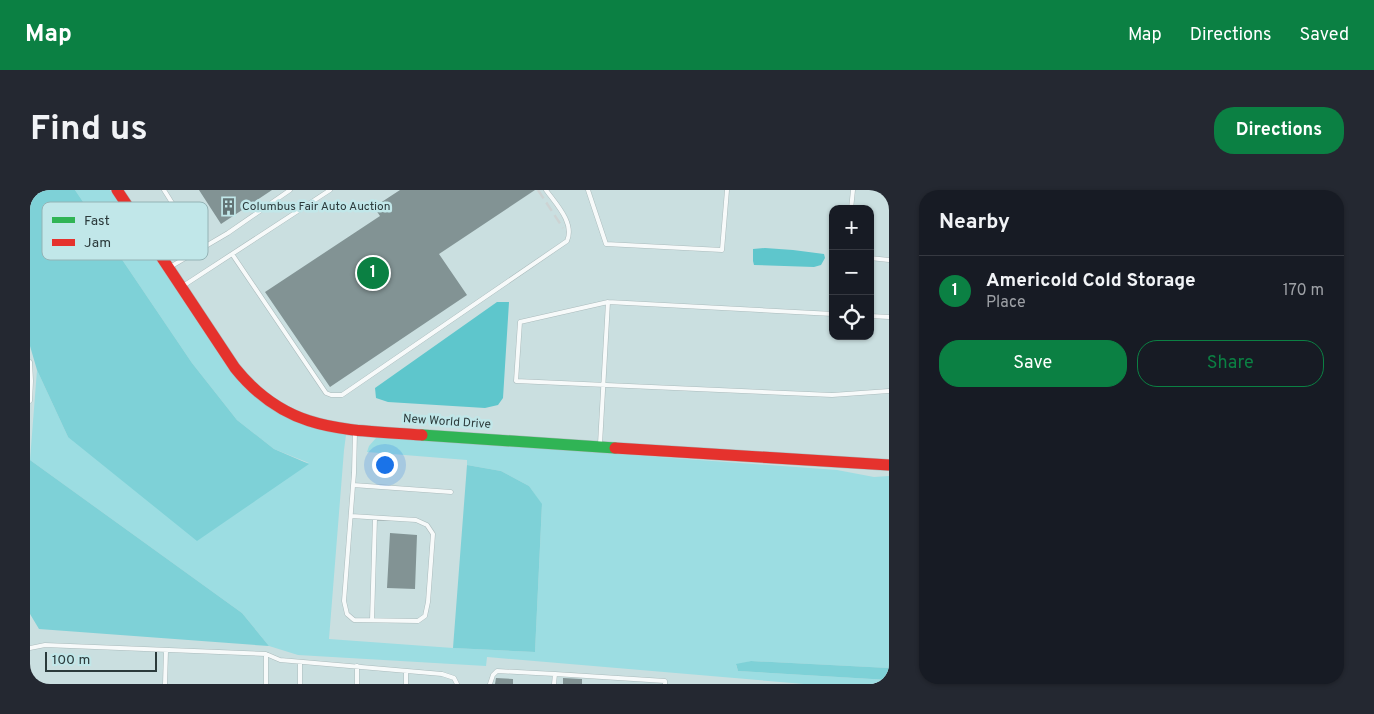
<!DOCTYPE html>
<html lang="en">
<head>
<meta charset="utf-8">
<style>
  :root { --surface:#171b24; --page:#242831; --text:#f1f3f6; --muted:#9ea1a6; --line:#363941; --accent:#0b8043 }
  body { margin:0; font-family:Overpass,sans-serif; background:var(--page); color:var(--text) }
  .controls { position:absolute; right:15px; top:15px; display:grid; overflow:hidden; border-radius:10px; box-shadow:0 1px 4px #0004 }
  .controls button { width:45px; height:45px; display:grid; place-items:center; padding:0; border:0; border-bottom:1px solid var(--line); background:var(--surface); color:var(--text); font:25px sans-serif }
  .scale { position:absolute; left:15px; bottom:12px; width:112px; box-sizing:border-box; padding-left:5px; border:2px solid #2b3a3b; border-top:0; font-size:14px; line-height:18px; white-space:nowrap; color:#2b3a3b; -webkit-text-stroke:4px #c1e7e9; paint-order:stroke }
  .you { position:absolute; left:354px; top:274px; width:18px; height:18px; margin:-12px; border:4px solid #fff; border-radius:50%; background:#1a73e8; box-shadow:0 0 0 8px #1a73e833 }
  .badge { display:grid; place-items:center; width:32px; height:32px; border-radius:50%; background:var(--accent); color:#fff; font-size:16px; font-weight:700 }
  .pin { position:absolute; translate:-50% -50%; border:2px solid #fff; box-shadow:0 1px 5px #0006 }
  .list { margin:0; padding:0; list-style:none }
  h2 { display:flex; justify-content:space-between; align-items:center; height:65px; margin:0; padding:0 20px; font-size:21px }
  h2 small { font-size:16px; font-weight:400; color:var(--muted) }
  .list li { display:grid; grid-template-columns:32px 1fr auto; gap:15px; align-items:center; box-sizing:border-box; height:70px; padding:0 20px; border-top:1px solid var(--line) }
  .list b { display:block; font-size:19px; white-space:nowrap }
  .list p { margin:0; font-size:16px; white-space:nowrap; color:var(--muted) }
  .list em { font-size:16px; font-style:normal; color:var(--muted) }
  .actions { display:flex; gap:10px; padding:15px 20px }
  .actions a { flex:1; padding:11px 0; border:1px solid var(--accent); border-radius:20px; text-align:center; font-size:18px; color:var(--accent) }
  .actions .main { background:var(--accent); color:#fff }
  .icon { flex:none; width:28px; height:28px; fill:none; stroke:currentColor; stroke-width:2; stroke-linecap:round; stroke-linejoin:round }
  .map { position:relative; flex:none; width:859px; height:494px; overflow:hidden; border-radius:20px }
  header { display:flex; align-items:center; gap:30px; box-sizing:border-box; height:70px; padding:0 25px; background:var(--accent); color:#fff }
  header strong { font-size:24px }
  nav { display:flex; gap:28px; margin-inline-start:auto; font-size:18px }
  .intro { display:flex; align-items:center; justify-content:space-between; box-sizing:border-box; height:120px; padding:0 30px }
  h1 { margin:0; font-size:35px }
  .button { padding:12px 22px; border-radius:20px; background:var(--accent); color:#fff; font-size:18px; font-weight:700 }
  main { display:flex; gap:30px; padding:0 30px }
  aside { flex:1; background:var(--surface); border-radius:20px; box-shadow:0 1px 4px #0004 }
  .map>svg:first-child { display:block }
  .green { fill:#9cdde2 }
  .forest { fill:#7ed1d7 }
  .water { fill:#5ec6cc }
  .building { fill:#829394 }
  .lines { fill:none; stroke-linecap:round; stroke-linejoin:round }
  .lane-casing { stroke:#abbbbc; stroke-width:5 }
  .fast-casing { stroke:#abbbbc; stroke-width:12 }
  .jam-casing { stroke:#abbbbc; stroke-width:12 }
  .lane { stroke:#f7fafa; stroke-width:4 }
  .fast { stroke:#30b455; stroke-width:11 }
  .jam { stroke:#e5322d; stroke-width:11 }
  .rail { stroke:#cdd3d3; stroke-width:2.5; stroke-dasharray:10 5; stroke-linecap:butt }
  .labels { text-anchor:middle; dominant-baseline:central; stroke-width:5; stroke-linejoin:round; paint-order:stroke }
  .poi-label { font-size:12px; fill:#2b3a3b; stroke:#c1e7e9; text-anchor:start }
  .street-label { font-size:12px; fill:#2b3a3b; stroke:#c1e7e9 }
  .key { fill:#c1e7e9; stroke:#94b3b5; stroke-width:1 }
  .key-label { font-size:14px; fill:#2b3a3b }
</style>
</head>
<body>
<header>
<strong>Map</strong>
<nav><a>Map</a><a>Directions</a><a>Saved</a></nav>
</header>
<div class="intro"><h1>Find us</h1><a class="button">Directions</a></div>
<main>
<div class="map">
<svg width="859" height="494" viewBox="0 0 859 494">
  <rect width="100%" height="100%" fill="#cadfe0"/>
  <!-- green -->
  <path class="green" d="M45 0H80L198 178 220 201 287 239 316 245 314 260 299 449 423 458 505 462 512 315 499 296 471 281 437 275V270L337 262 339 256 346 248 355 247 807 280 844 287 859 286V478L721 471 706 475 708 481 859 490V494H774L457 467 456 476 268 465 239 456 212 423 0 270 7 180 38 247 279 273 244 259 207 230 162 173Z"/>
  <!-- forest -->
  <path class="forest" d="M0 0H45L162 173 207 230 244 259 279 274 167 351 38 247 7 180 0 156Z
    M0 270 212 423 239 456 9 439 0 424Z
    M437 275 471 281 499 296 512 314 505 462 423 458Z
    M721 471 859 478V490L708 481 706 474Z"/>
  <!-- water -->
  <path class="water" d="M735 58 763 60 794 64 795 68 791 75 784 77 724 75 723 71V59Z
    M467 112H479L473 208 468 215 455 218 358 212 346 208 345 198Z"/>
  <!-- building -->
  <path class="building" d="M169 0H242L191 34Z
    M370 0H505L409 64 437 105 300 197 235 102 350 26 344 17Z
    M360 343 387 345 385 399 357 398Z
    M466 488 483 489V494H465Z
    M533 488 552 489V494H533Z"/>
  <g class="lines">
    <defs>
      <path id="lane" d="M134 0 171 59
        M558 0 576 54 692 60 697 0
        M821 19 823 0
        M202 64 296 203 301 205H312L537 51C545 33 526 14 516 0
        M840 68 859 70
        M140 77 198 43 260 0
        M153 96 300 0
        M803 124 578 112 490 132 486 191 802 205 859 201
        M840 126 859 127
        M0 172 1 191 0 211
        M570 254 578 112
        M323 295 421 302
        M321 326 386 330 397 335 403 344 398 412 395 426 388 431 324 430 317 424 314 411 324 283 325 242
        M342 430 345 328
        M0 458 15 455 236 464V494
        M236 464 250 470 412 484 424 488 427 494
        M270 472V494
        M327 476V494
        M135 494 136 461
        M376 494V481
        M460 494 463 485 467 481 525 484
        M524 494 525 484 635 491V494"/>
      <path id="fast" d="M392 245 585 258"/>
      <path id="jam" d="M87 0 205 178C258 244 316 239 392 245
        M585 258 859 275"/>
    </defs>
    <!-- lane casing -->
    <use href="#lane" class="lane-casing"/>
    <!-- fast casing -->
    <use href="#fast" class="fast-casing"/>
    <!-- jam casing -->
    <use href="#jam" class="jam-casing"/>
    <!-- lane -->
    <use href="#lane" class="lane"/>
    <!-- fast -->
    <use href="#fast" class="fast"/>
    <!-- jam -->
    <use href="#jam" class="jam"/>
    <!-- rail -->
    <path class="rail" d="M508 0 533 38"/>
  </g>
  <!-- icons -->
  <defs>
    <symbol id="building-bare" viewBox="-9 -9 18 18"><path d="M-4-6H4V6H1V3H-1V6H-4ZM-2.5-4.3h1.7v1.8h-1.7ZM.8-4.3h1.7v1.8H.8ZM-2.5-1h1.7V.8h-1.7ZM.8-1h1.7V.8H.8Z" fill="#637475" stroke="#c1e7e9" stroke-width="2.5" paint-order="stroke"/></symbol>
  </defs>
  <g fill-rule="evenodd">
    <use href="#building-bare" x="186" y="4" width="25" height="25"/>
  </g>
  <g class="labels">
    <!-- poi labels -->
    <g class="poi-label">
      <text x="212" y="17">Columbus Fair Auto Auction</text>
    </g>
    <!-- street labels -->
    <g class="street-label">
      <text transform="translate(417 232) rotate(4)">New World Drive</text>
    </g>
  </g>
  <!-- legend -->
  <rect x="12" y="12" width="166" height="58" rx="8" class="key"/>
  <rect x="22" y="27" width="23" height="6" fill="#30b455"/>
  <rect x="22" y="49" width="23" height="7" fill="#e5322d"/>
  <g class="key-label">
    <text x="54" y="35">Fast</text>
    <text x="54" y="57">Jam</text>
  </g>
</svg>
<div class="controls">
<button>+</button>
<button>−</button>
<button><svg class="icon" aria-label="locate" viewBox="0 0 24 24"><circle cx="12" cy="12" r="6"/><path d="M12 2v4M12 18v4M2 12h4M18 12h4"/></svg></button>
</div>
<div class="scale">100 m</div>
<div class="you"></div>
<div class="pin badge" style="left:343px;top:83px">1</div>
</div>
<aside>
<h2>Nearby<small></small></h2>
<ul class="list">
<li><span class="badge">1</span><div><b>Americold Cold Storage</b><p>Place</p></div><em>170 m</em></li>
</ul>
<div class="actions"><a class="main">Save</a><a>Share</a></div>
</aside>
</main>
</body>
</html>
